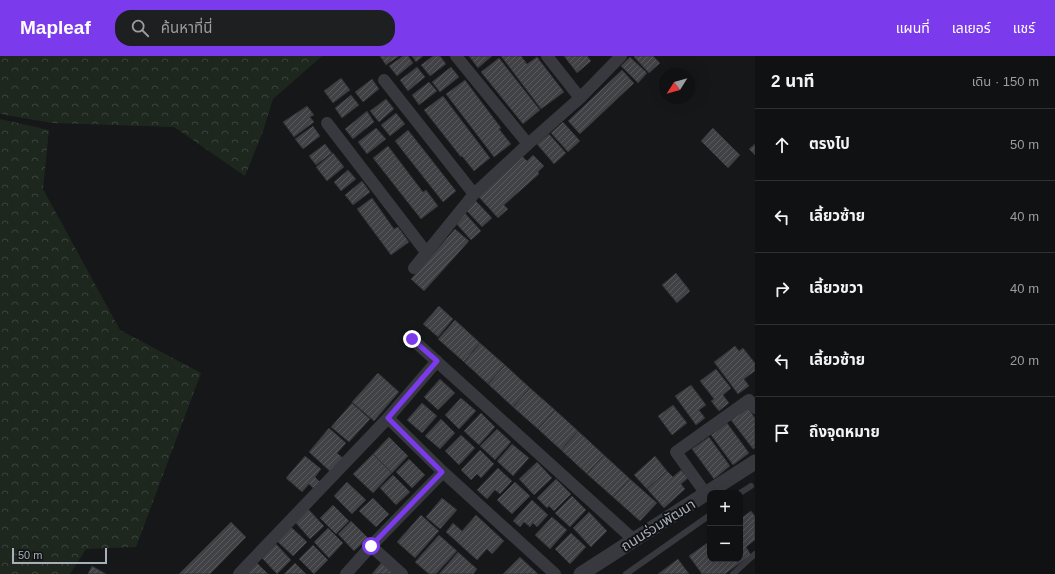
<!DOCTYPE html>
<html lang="th">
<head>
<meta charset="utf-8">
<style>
  :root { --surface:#101113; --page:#1e1f21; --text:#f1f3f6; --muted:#9c9da0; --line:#303133; --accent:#7c3aed }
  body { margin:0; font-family:Helvetica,"Noto Sans Thai",sans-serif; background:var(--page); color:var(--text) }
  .controls { position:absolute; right:12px; bottom:12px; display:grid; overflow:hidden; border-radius:8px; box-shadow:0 4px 16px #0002 }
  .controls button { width:36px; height:36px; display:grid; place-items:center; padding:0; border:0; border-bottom:1px solid var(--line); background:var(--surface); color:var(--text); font:20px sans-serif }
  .compass { position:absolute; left:659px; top:12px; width:36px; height:36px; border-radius:50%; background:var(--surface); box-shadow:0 4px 16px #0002; rotate:233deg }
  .scale { position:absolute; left:12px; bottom:10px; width:95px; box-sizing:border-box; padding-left:4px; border:2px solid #a8afba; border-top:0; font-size:11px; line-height:14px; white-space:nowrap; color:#a8afba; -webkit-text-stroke:3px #111214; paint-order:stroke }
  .stop { position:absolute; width:12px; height:12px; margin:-9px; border:3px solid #7c3aed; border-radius:50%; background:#fff }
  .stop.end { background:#7c3aed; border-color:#fff; box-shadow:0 1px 4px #0008 }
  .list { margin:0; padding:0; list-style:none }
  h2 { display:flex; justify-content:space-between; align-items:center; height:52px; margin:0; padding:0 16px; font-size:17px }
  h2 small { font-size:13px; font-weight:400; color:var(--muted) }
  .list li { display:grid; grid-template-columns:26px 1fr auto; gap:12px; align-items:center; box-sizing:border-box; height:72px; padding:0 16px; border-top:1px solid var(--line) }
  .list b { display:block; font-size:15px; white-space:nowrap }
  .list em { font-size:13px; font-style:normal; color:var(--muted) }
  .icon { flex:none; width:22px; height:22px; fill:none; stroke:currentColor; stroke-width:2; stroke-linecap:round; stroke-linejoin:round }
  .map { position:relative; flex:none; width:755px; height:518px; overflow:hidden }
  header { display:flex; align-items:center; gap:24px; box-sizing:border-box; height:56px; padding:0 20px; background:var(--accent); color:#fff }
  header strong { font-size:19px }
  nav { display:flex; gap:22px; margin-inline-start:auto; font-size:14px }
  .search { width:280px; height:36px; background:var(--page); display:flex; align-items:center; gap:10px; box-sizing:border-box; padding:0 14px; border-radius:16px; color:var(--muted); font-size:15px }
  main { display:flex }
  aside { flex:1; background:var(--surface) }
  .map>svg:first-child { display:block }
  .forest { fill:url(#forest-crowns) }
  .building { fill:url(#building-hatch); stroke:#303135 }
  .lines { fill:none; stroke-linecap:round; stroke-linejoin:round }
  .service { stroke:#37393e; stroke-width:6 }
  .minor { stroke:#37393e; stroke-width:12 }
  .tertiary { stroke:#37393e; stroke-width:15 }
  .route { stroke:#7c3aed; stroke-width:5 }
  .labels { text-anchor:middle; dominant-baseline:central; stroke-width:4; stroke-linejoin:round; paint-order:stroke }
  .street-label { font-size:14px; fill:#a8afba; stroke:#111214 }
</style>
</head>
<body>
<header>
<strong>Mapleaf</strong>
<div class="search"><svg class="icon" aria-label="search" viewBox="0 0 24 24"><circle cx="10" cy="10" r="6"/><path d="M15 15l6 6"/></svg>ค้นหาที่นี่</div>
<nav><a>แผนที่</a><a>เลเยอร์</a><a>แชร์</a></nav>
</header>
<main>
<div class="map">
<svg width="755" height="518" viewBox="0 0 755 518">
  <defs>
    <pattern id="forest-crowns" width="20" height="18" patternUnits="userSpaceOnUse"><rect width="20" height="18" fill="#1e271e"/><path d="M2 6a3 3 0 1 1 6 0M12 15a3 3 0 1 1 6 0" fill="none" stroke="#3c443d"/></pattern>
    <pattern id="building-hatch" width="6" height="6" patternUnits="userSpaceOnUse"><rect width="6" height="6" fill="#404246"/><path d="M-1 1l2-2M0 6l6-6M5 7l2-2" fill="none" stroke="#595b5f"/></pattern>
  </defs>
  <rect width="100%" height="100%" fill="#161719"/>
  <!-- forest -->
  <path class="forest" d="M0 0H322L273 43 263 75 245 120 174 71 52 67 0 58Z
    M0 63 49 74 43 133 120 274 201 317 136 491 86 493 70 518H0Z"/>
  <!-- building -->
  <path class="building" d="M380 0H399L386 9Z
    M403 0H408L413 7 397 20 389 10Z
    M412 0H423L416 6Z
    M433 0H440L446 8 430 20 421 9Z
    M469 0H492L478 12Z
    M501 0H521L527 8 537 1 564 36 541 53Z
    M564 0H587L591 5 577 17Z
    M635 0H653L660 7 649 17 634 1Z
    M630 1 647 17 638 27 621 10Z
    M499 2 540 54 523 68 481 16Z
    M417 11 425 21 408 35 400 24Z
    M451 11 459 21 440 36 432 26Z
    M622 14 634 27 580 78 568 65Z
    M341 22 350 34 333 47 324 35Z
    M372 23 379 33 363 46 355 36Z
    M465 24 501 72 499 73 511 88 494 101 446 38Z
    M429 26 437 35 419 49 412 39Z
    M351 39 359 49 342 62 335 52Z
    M443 40 490 102 474 115 462 100 461 101 424 54Z
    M386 43 394 53 379 66 370 55Z
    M307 50 314 59 310 61 314 66 294 81 283 66Z
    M367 55 374 66 353 83 345 73Z
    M396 57 405 68 390 80 381 69Z
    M563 66 580 85 568 96 551 77Z
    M313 70 320 80 303 93 295 83Z
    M376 72 386 83 367 98 358 86Z
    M713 72 740 99 728 112 701 85Z
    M408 74 456 135 443 146 395 85Z
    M549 78 566 97 554 108 537 88Z
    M325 88 332 97 316 109 309 100Z
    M755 88V99L749 93Z
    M388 90 423 136 426 134 438 150 421 163 373 102Z
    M333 97 344 111 327 125 316 111Z
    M521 99 527 105 533 99 544 110 538 116 539 118 504 149 508 153 498 162 477 139Z
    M348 114 356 123 341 135 334 126Z
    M362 125 370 136 353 149 345 139Z
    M372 142 394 173 398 171 409 186 391 199 357 153Z
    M475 144 492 162 482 171 465 153Z
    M464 156 481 175 471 184 454 165Z
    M455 173 469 185 424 235 411 223Z
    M676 217 690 235 677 247 662 229Z
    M439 250 453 263 438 281 423 268Z
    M455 264 480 287 464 306 438 283Z
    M480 287 505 309 488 328 464 306Z
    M735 290 739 295 743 292 755 307V315L744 323 749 330 738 338 714 306Z
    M505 309 530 332 513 351 488 328Z
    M716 313 731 332 723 339 729 347 719 355 711 345 714 343 700 325Z
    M378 317 399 336 374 365 352 346Z
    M440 323 455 337 438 354 424 341Z
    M691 329 706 349 699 354 705 362 696 369 675 340Z
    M530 332 555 354 538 373 513 351Z
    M461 342 476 355 459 373 445 359Z
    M352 347 370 363 349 386 331 371Z
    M422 347 437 360 422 377 407 364Z
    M673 349 687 367 672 379 658 360Z
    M748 352 755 362V392L753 393 731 364Z
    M555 354 578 375 561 394 538 373Z
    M481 357 495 371 479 389 464 375Z
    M441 363 455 377 440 393 425 380Z
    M727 367 749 397 733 409 711 379Z
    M329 372 346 387 337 397 344 403 332 417 309 396Z
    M497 373 511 386 495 404 480 390Z
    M578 375 604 399 587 418 561 394Z
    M461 379 475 392 459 409 445 395Z
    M389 381 408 400 392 417 373 398Z
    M709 381 730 410 714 423 692 393Z
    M512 388 529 402 513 420 497 405Z
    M480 394 494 408 481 422 477 418 471 424 461 414Z
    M373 398 392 417 373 437 353 418Z
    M604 399 630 423 613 441 587 418Z
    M305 400 321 413 315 421 320 426 314 433 309 428 302 436 286 422Z
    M655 400 667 415 647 433 634 419Z
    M409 403 425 419 412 432 396 416Z
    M537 406 552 422 534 439 519 423Z
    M498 412 512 425 500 438 495 434 487 443 477 434Z
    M681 414 688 422 681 428 685 433 664 452 647 433 667 415 673 421Z
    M393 419 410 436 396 449 380 432Z
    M556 423 571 438 554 455 549 450 547 452 537 442Z
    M630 423 657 447 640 465 613 441Z
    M347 426 366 444 352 458 334 440Z
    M515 426 530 440 512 458 497 444Z
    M572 440 586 454 570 471 555 457Z
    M373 442 389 458 376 471 359 455Z
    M442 442 457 454 440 473 426 461Z
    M532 444 548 459 537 471 533 467 530 471 524 466 520 471 513 465Z
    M333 449 349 465 336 478 320 462Z
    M308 453 324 470 310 483 295 466Z
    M751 455 755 460V484L746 491 751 499 725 518H702L689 500 710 485V503H740V463Z
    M589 456 607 475 591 491 573 472Z
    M421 459 439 475 415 502 397 486Z
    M476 459 504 485 492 498 487 493 477 504 446 476 453 467 462 475Z
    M552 461 567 474 550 493 535 479Z
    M351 465 368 482 354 495 338 478Z
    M231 466 246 481 210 518H179Z
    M291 471 307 486 293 500 277 485Z
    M328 472 343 487 329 502 314 486Z
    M571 477 586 491 570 508 555 493Z
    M439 479 457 495 436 518H429L415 506Z
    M276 488 291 504 277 518 262 502Z
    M313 489 328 504 314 518 299 503Z
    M458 496 477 513 473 518H439Z
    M520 501 538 518H503Z
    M678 503 689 518H658Z
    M256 506 268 518H245Z
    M382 506 396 518H372Z
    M295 507 306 518H284Z
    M92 510 106 518H88Z"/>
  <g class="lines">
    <!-- service -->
    <path class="service" d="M740 437 751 430
      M626 518 710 459
      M733 518 755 498"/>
    <!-- minor -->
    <path class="minor" d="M456 0 528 88
      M547 0 580 42
      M384 24 474 138
      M327 67 426 196
      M414 212 474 138 528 88 580 42 621 0
      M412 283 634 484
      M388 362 443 416 555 518
      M706 438 676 396 749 344 755 352
      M371 490 402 518
      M239 518 388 362 437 305
      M346 518 371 490 443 416"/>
    <!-- tertiary -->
    <path class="tertiary" d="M581 518 755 406"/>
  </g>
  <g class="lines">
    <!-- route -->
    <path class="route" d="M371 490 442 416 388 362 437 305 412 283"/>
  </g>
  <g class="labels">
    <!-- street labels -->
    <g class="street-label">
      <text transform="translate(658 469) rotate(-32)">ถนนร่วมพัฒนา</text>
    </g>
  </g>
</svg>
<div class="controls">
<button>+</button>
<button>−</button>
</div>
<svg class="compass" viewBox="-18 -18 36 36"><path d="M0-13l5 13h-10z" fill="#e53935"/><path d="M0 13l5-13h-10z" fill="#9c9da0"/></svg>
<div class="scale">50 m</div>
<div class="stop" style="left:371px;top:490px"></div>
<div class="stop end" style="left:412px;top:283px"></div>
</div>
<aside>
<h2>2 นาที<small>เดิน · 150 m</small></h2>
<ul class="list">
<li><svg class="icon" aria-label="ahead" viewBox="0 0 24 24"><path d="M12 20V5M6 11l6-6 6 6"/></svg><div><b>ตรงไป</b></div><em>50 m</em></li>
<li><svg class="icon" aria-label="left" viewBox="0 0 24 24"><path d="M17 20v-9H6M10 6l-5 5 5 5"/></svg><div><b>เลี้ยวซ้าย</b></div><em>40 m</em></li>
<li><svg class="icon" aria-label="right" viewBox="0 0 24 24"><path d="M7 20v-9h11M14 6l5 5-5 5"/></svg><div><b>เลี้ยวขวา</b></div><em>40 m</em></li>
<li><svg class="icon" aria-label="left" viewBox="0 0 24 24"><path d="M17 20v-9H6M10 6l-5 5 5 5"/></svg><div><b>เลี้ยวซ้าย</b></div><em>20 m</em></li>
<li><svg class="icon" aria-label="arrive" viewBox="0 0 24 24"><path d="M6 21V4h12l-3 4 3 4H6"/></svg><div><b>ถึงจุดหมาย</b></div></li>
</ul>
</aside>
</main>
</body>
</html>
